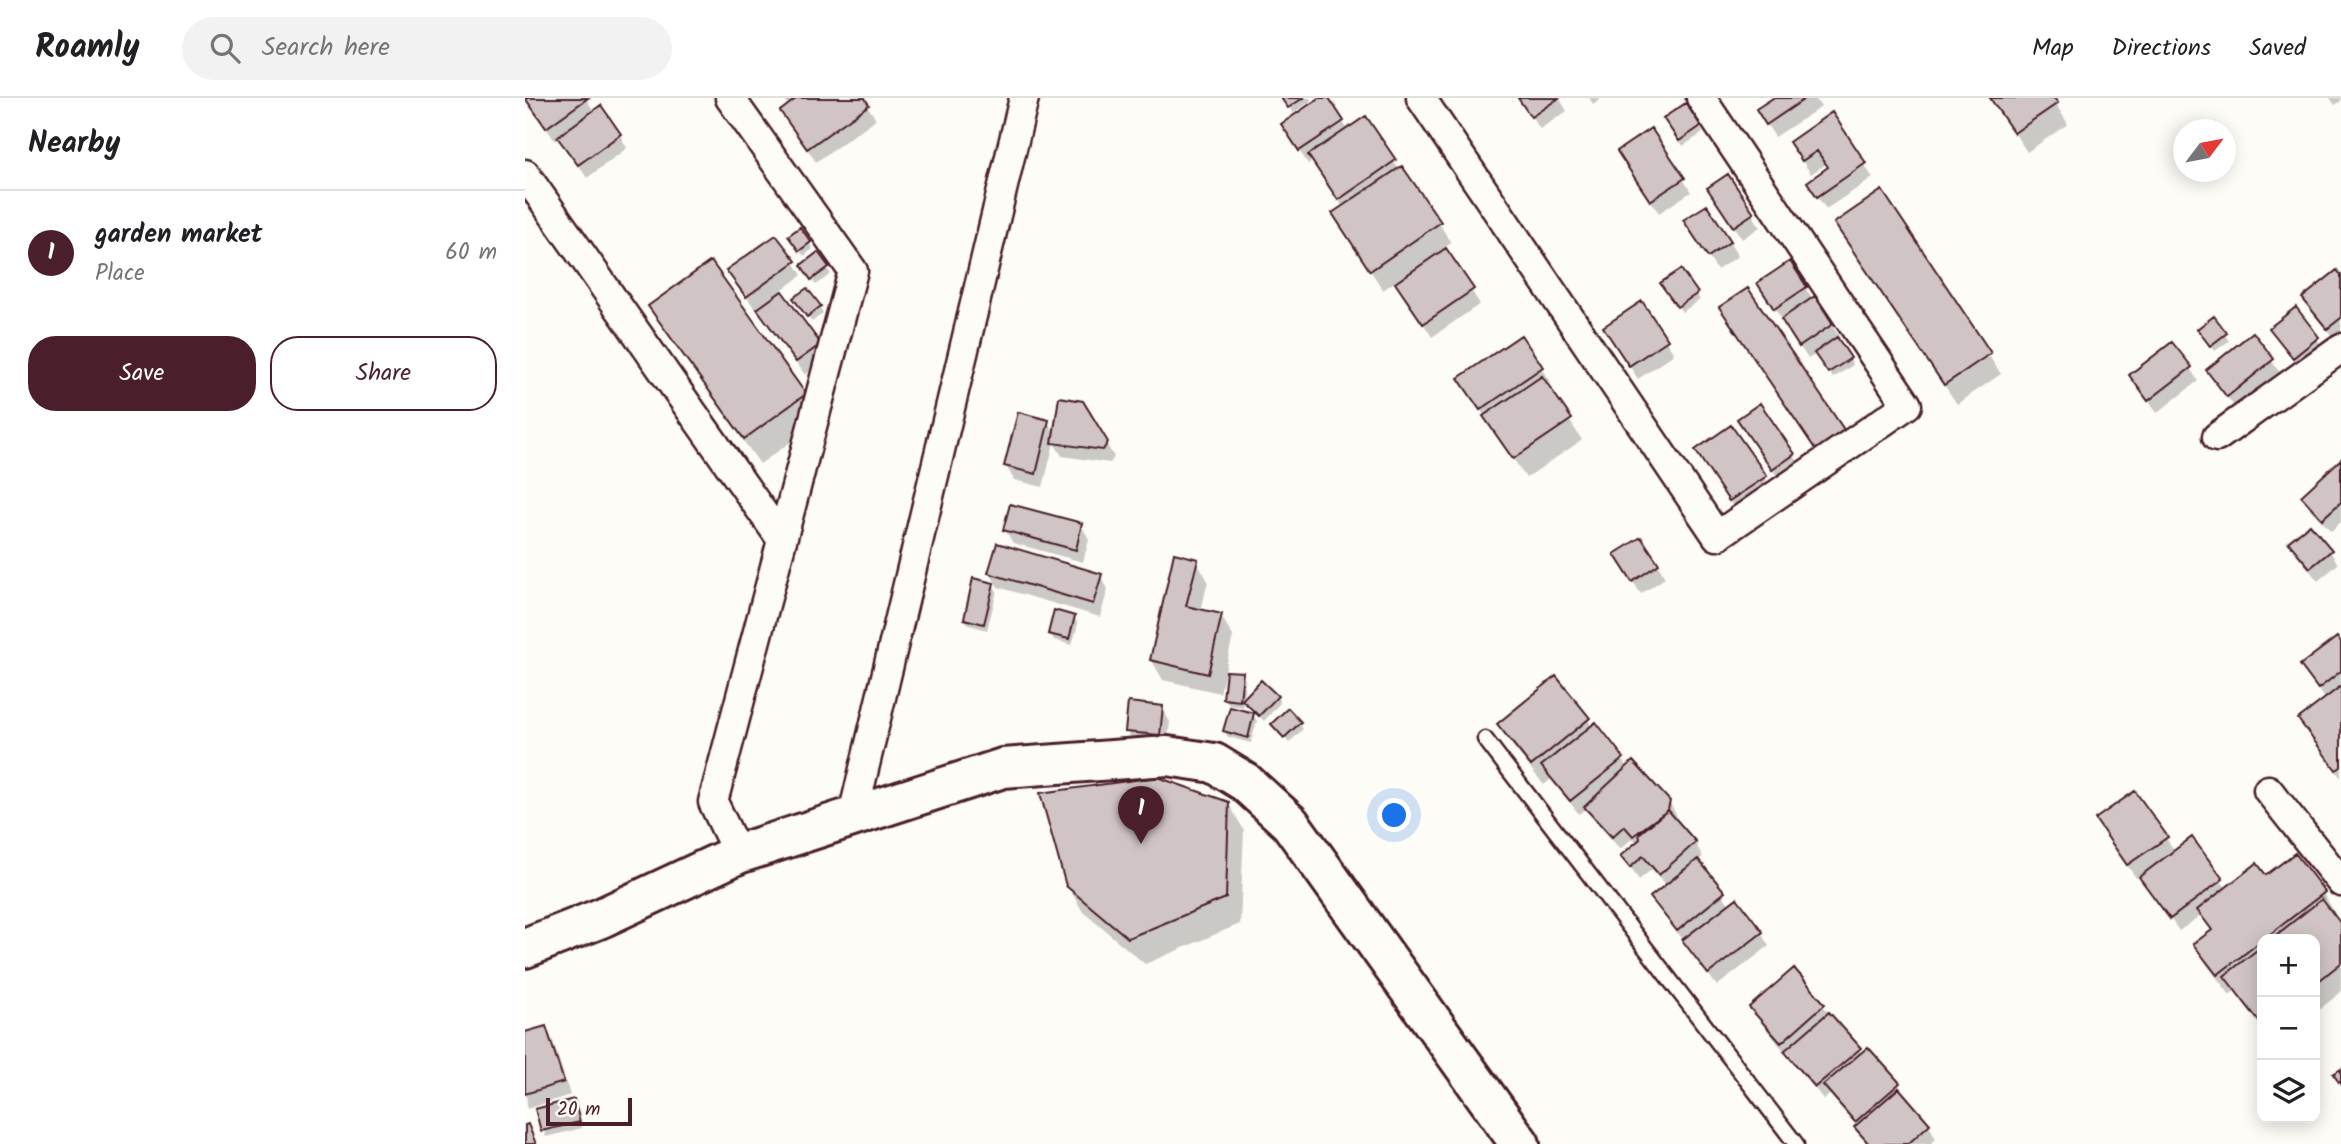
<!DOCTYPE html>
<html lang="en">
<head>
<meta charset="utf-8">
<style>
  :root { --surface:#fff; --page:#f2f2f2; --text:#202124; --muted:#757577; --line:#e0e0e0; --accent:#4a1f2b }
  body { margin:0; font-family:Kalam,sans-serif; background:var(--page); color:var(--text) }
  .controls { position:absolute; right:21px; bottom:21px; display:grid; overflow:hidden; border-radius:14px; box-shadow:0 4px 18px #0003 }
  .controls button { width:63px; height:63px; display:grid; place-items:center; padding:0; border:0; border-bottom:2px solid var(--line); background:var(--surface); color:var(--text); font:35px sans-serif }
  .compass { position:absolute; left:1648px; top:21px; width:63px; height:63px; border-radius:50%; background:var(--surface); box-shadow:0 4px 18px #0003; rotate:58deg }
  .scale { position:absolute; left:21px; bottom:18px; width:86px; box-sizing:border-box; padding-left:7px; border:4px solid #4a1f2b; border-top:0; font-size:19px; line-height:24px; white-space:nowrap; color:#4a1f2b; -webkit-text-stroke:5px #fdfcf7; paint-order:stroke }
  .you { position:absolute; left:870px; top:718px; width:24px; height:24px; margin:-18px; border:5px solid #fff; border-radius:50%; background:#1a73e8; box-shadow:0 0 0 10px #1a73e833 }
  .badge { display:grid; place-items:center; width:46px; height:46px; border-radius:50%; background:var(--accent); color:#fff; font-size:23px; font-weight:700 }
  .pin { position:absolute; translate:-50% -58px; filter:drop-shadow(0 2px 4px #0008) }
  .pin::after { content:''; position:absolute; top:37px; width:24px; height:21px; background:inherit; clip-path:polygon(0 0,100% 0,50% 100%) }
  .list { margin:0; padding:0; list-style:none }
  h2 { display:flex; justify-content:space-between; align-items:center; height:91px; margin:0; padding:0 28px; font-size:30px }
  h2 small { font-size:23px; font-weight:400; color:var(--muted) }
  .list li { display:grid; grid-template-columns:46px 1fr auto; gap:21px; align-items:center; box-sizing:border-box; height:126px; padding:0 28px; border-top:2px solid var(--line) }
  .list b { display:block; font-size:26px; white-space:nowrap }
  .list p { margin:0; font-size:23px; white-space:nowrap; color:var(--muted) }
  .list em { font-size:23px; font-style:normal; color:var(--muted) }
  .actions { display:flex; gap:14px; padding:21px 28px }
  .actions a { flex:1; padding:16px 0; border:2px solid var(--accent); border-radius:28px; text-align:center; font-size:24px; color:var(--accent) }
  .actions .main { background:var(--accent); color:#fff }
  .icon { flex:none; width:38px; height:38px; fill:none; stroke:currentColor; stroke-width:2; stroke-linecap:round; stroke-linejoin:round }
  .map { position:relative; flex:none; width:1816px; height:1046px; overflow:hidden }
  header { display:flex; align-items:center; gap:42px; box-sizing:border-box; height:98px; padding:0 35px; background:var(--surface); border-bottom:2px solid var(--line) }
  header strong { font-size:33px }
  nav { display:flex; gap:38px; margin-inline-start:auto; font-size:24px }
  .search { width:490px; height:63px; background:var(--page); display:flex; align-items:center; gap:18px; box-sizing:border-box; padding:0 24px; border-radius:38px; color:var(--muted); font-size:26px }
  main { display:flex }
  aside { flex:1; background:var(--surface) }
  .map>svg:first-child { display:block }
  .shadow { fill:#0003 }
  .building { fill:#d0c5c4; stroke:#4a1f2b; stroke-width:2 }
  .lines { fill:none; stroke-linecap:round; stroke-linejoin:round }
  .lane-casing { stroke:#4a1f2b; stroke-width:19 }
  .street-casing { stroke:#4a1f2b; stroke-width:33 }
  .secondary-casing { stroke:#4a1f2b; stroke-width:44 }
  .lane { stroke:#fdfcf7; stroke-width:14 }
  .street { stroke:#fdfcf7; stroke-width:28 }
  .secondary { stroke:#fdfcf7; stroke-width:38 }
</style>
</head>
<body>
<header>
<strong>Roamly</strong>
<div class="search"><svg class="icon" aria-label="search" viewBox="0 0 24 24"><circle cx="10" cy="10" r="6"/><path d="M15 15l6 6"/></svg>Search here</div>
<nav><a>Map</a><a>Directions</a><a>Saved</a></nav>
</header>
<main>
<aside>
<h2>Nearby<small></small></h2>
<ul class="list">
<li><span class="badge">1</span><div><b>garden market</b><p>Place</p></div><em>60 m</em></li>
</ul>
<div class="actions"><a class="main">Save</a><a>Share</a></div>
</aside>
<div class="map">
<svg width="1816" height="1046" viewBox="0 0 1816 1046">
  <rect width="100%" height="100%" fill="#fdfcf7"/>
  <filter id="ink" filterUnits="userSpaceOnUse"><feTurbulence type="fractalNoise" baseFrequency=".0143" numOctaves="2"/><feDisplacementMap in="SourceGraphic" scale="14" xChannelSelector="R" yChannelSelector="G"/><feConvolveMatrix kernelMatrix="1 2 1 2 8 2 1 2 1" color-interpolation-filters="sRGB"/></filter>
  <g filter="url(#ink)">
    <!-- shadow -->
    <path class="shadow" d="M1 0H61L69 14 95 37 102 50 62 80 35 39 30 43Z
      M258 0H337L351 21 291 64 257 13 264 8Z
      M758 0H785L786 3 768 15Z
      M798 0H802L823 32 840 20 874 72 877 70 914 125 926 145 919 150 955 206 907 239 871 183 858 192 809 116 818 109 788 62 783 66 766 40Z
      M994 0H1034L1042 13 1015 31Z
      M1064 0H1076L1068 6Z
      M1251 0H1290L1296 9 1250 39 1241 25Z
      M1466 0H1527L1543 26 1502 54Z
      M1805 0H1816V3L1810 7Z
      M1307 17 1348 80 1301 111 1292 98 1305 71 1301 66 1286 76 1274 58Z
      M1144 26 1175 28 1178 35 1158 48Z
      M1102 67 1158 81 1166 94 1134 115Z
      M1203 78 1235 129 1217 141 1192 104Z
      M1356 95 1476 276 1432 306 1323 145Z
      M1181 109 1213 158 1192 172 1168 136Z
      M275 131 288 151 279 158 268 144Z
      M293 157 306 176 291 187 282 174Z
      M269 164 277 177 255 193 302 261 280 277 233 209 230 211 204 173Z
      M185 165 280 297 295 323 235 366 141 234 126 208Z
      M1156 173 1175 202 1157 214 1141 191Z
      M1816 180V239L1811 243 1787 214 1779 201Z
      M1280 190 1307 227 1315 240 1312 242 1328 267 1308 280 1291 256 1283 261 1242 199Z
      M282 192 298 215 287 224 274 207Z
      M1770 211 1801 254 1776 272 1746 230Z
      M1689 221 1704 243 1690 253 1678 238Z
      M1208 229 1322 340 1334 360 1308 377Z
      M1728 237 1756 276 1711 311 1683 272Z
      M996 239 1025 284 1021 286 1057 342 1001 380 943 293Z
      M1088 243H1141L1149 256 1113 281Z
      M1665 270 1673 283 1632 315 1606 278Z
      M557 305 589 359 585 365 537 358 529 345 518 389 489 382 481 368 523 324 530 336Z
      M1235 307 1277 370 1256 384 1222 335Z
      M1206 329 1248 393 1213 416 1180 366Z
      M1816 364V424L1806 433 1786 412 1778 399Z
      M556 427 564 441 558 464 488 445 480 432Z
      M1765 445 1805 453 1813 466 1793 483 1773 458Z
      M671 462 683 483 676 513 696 518 708 538 695 595 638 582 626 561Z
      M1133 467 1140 480 1116 496 1099 470Z
      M465 475 576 478 583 491 575 519 473 489Z
      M468 487 472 493 462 532 444 527 440 521Z
      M549 519 553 526 547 547 529 542 525 535Z
      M1816 547V680L1787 641 1775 621 1801 602 1777 567Z
      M717 576 720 582 718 609 704 607 700 601Z
      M752 599 755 605 739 623 719 602Z
      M637 610 645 624 642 650 610 647 602 633Z
      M728 617 732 623 726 645 703 639 700 633Z
      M1063 621 1067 629 1070 626 1103 670 1144 704 1152 718 1151 723 1170 745 1178 759 1172 763 1205 807 1236 835 1244 848 1192 888 1127 800 1142 788 1127 771 1114 782 1098 759 1113 746 1108 740 1095 751 1069 722 1061 710 1054 716 1026 681 1019 687 986 646 974 626Z
      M774 625 778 631 764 645 748 626Z
      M703 705 719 732 715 826 620 866 558 814 542 787Z
      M1580 735 1641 740 1650 754 1666 742 1702 791 1741 779 1769 758 1798 795 1810 815 1807 818 1816 829V894L1790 915V841H1737V930L1709 893 1705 897 1682 867 1670 847 1687 834 1676 817 1654 833 1615 777 1611 780Z
      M1269 872 1337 956 1373 986 1380 1000 1404 1027 1411 1041 1405 1046H1342L1332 1028 1305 996 1299 1002 1234 922 1226 909Z
      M20 930 28 943 45 997 2 1011 0 936Z
      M48 1003 57 1030 21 1039 13 1013Z"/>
    <!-- building -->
    <path class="building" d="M0 0H63L21 30Z
      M272 0H340L344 7 282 51 255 13Z
      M756 0H778L763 10Z
      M794 0H804L819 23 774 53 756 26Z
      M993 0H1034L1006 19Z
      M1248 0H1281L1241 27 1231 11Z
      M1465 0H1529L1533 5 1489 35Z
      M1161 5 1176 28 1154 43 1138 20Z
      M76 7 96 36 53 67 32 39Z
      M1307 14 1341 65 1292 99 1282 84 1303 69 1292 53 1277 63 1264 44Z
      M841 18 871 62 813 102 783 57Z
      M1126 30 1160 80 1125 103 1092 53Z
      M877 68 916 124 845 173 807 115Z
      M1203 76 1229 115 1208 129 1182 90Z
      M1357 92 1466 255 1419 287 1309 125Z
      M1182 107 1206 143 1183 159 1158 122Z
      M275 129 286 144 274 153 263 138Z
      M251 137 271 163 221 199 201 172Z
      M921 150 949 191 898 226 870 185Z
      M293 154 304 169 286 182 276 167Z
      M186 163 281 296 219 341 123 208Z
      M1265 163 1282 189 1249 211 1232 185Z
      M1156 171 1173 195 1152 209 1135 185Z
      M1812 172 1816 177V220L1802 231 1777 200Z
      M282 190 296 208 282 219 268 200Z
      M1223 190 1324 339 1295 358 1194 209Z
      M257 193 296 246 271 264 232 211Z
      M1290 198 1308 226 1274 249 1256 221Z
      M1117 203 1143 242 1104 268 1078 229Z
      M1771 209 1794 239 1768 260 1744 230Z
      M1689 218 1702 235 1685 248 1672 231Z
      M1728 234 1749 261 1702 299 1681 272Z
      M996 237 1018 269 955 312 933 280Z
      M1312 239 1326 260 1303 275 1289 255Z
      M1647 244 1667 269 1623 303 1604 277Z
      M1017 278 1047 321 988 361 958 318Z
      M534 299 558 303 583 344 578 352 527 345Z
      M1235 305 1270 356 1247 372 1212 321Z
      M493 314 524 322 511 376 479 368Z
      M1206 327 1242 378 1204 403 1170 352Z
      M1816 361V404L1797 421 1776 398Z
      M485 406 557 425 551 452 478 432Z
      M1785 426 1807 452 1785 470 1763 444Z
      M1116 439 1134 466 1107 484 1089 456Z
      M472 445 577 476 568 506 463 475Z
      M649 455 673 461 661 508 697 516 683 576 625 562Z
      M448 480 469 485 459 526 439 521Z
      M529 512 550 518 544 541 523 536Z
      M1812 539 1816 544V573L1793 591 1775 567Z
      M701 573 718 574 715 603 698 601Z
      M1031 578 1065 620 1006 668 972 626Z
      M736 582 753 598 734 618 717 602Z
      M1816 588V669L1811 672 1773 621Z
      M603 604 638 608 635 637 600 634Z
      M705 609 729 615 723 640 698 633Z
      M763 610 776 624 759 640 746 626Z
      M1071 624 1099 660 1045 703 1016 668Z
      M1108 663 1145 703 1143 712 1108 738 1099 728 1087 739 1059 709Z
      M632 679 704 704 701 800 603 840 541 788 515 695Z
      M1610 693 1643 739 1602 767 1570 721Z
      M1143 712 1171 744 1134 777 1118 758 1105 770 1095 758 1115 741 1114 736Z
      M1667 739 1698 781 1645 821 1614 779Z
      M1770 755 1800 794 1692 877 1668 846 1687 832 1672 812 1732 765 1741 777Z
      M1173 761 1200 794 1152 833 1125 799Z
      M1212 800 1238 834 1183 876 1157 842Z
      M1797 801 1816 826V865L1790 886V841H1746Z
      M1737 848V927L1699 878Z
      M1269 870 1300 906 1256 945 1224 909Z
      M1304 914 1336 950 1290 989 1259 953Z
      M21 928 39 984 0 996V934Z
      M1343 949 1375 985 1330 1024 1298 987Z
      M1816 971V987L1808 976Z
      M1374 990 1405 1026 1383 1046H1344L1329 1029Z
      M49 1001 55 1024 16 1033 10 1011Z
      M3 1026 11 1046H0V1027Z"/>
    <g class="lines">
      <defs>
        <path id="lane" d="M960 641 1271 1046"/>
        <path id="street" d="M205 0 328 173 188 704 213 756
          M896 0 1192 438 1382 307 1176 0
          M0 76 257 442
          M1692 339 1816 250
          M1743 692 1816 784
          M328 717 499 0"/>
        <path id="secondary" d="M0 850 76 820 213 756 478 670 642 658 689 665 720 684 765 725 995 1046"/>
      </defs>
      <!-- lane casing -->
      <use href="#lane" class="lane-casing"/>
      <!-- street casing -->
      <use href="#street" class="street-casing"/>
      <!-- secondary casing -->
      <use href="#secondary" class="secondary-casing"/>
      <!-- lane -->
      <use href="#lane" class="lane"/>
      <!-- street -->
      <use href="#street" class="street"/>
      <!-- secondary -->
      <use href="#secondary" class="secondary"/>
    </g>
  </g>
</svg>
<div class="controls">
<button>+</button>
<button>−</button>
<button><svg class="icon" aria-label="layers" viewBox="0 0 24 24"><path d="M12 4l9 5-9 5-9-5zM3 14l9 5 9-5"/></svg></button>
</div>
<svg class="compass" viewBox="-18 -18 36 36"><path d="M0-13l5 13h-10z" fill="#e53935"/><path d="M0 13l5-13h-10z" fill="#757577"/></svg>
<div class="scale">20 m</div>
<div class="you"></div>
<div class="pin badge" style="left:616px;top:746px">1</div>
</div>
</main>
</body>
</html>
